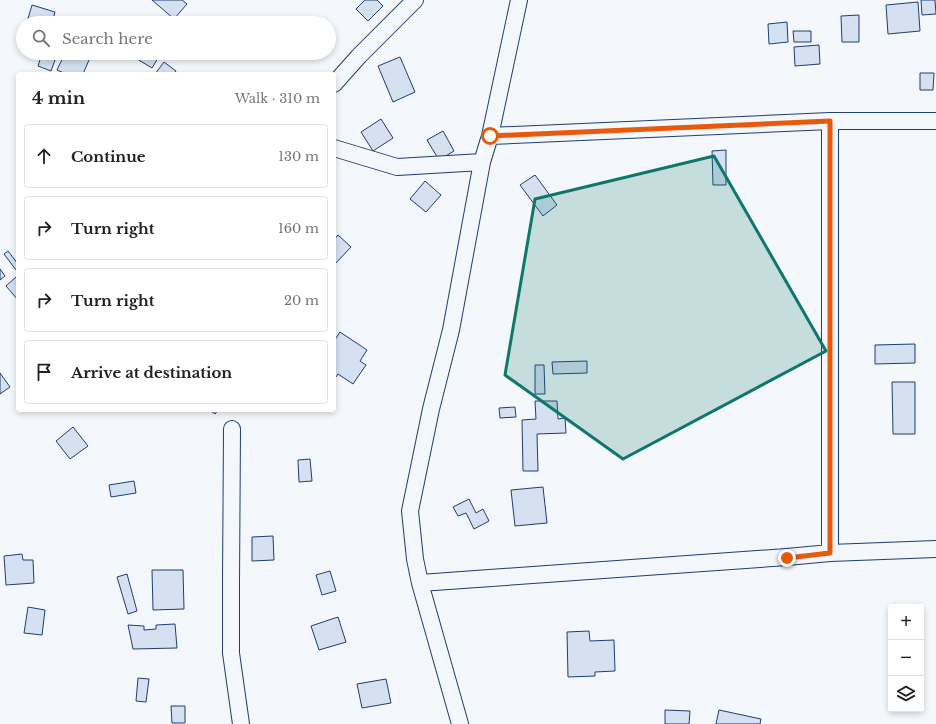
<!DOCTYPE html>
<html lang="en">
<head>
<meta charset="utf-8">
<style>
  :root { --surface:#fff; --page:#f2f2f2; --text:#222; --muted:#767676; --line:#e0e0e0 }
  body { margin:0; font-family:"Libre Baskerville",serif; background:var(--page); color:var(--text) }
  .controls { position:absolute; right:12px; bottom:12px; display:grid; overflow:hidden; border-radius:4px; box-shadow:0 2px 6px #0003 }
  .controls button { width:36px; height:36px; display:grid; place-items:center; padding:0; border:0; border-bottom:1px solid var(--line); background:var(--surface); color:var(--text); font:20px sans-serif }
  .stop { position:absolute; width:12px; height:12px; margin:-9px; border:3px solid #ea580c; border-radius:50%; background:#fff }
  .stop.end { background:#ea580c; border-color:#fff; box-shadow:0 1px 4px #0008 }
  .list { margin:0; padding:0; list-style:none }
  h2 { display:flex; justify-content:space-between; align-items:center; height:52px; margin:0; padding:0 16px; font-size:17px }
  h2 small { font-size:13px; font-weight:400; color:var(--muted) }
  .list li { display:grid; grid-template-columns:26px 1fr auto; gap:12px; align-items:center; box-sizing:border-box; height:64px; margin:0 8px 8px; padding:0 8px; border:1px solid var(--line); border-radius:4px }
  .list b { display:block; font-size:15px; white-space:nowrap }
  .list em { font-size:13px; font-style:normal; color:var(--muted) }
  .icon { flex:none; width:22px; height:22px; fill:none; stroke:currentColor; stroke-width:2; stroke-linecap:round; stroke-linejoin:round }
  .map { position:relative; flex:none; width:936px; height:724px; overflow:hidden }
  .search { position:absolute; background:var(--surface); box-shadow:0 2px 6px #0003; left:16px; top:16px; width:320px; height:44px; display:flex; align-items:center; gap:10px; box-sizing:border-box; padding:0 14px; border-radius:22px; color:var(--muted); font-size:15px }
  .panel { position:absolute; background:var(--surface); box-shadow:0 2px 6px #0003; left:16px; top:72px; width:320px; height:340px; border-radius:4px }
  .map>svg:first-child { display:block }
  .building { fill:#d5e0f0; stroke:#1d3f73 }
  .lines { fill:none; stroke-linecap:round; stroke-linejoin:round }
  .minor-casing { stroke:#1d3f73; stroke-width:18 }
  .minor { stroke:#f4f7fb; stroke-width:16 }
  .route { stroke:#ea580c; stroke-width:5 }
  .marked { fill:#0f766e; fill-opacity:0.2; stroke:#0f766e; stroke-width:3; stroke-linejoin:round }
</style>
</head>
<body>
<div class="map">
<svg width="936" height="724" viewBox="0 0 936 724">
  <rect width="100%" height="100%" fill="#f4f7fb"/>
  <!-- building -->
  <path class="building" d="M152 0H182L187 4 174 19Z
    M365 0H377L383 6 368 21 356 9Z
    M921 0H935L936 14 922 15Z
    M918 2 920 31 888 34 886 5Z
    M32 5 55 12 52 23H31L27 22Z
    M859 15V42H842L841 16Z
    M787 22 788 42 769 44 768 24Z
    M793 31H811V42H794Z
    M819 45 820 64 795 66 794 47Z
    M42 53H45L56 57 51 71 38 66Z
    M65 53H92L83 74H66L57 70Z
    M140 53H161L152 68 137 59Z
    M400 57 415 92 393 102 378 66Z
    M164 62 176 71 174 74H155Z
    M920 73H934L933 90H920Z
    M381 119 393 138 373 151 361 132Z
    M443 131 454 151 439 160 427 140Z
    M726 150V185H713L712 151Z
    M535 175 557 205 543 216 520 185Z
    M425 181 441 195 426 212 410 199Z
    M338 235 351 247 335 264 334 263V240Z
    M8 251 18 264V268L16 270 4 254Z
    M0 269 5 276 0 280Z
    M16 277 18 279V300L6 286Z
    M340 332 367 350 360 361 366 365 353 384 338 374 336 377 334 375V341Z
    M915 344V363L875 364V345Z
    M587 361V373L553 374 552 362Z
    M535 365H544L545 394H535Z
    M0 373 10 387 0 394Z
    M892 382H915V434H893Z
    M535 401H557L558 419 565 418 566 433 537 434 538 471H523L522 420 536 419Z
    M515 407 516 417 500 418 499 408Z
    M210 410H218L215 414Z
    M73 427 88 446 70 459 56 441Z
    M310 459 312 481 299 482 298 460Z
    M134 481 136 493 111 497 109 485Z
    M543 487 547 523 515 526 511 490Z
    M469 499 476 513 483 509 489 521 474 529 466 513 458 516 453 507Z
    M273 536 274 560 252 561V537Z
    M22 554 23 560H33L34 583 6 585 4 556Z
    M152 570H183L184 609 153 610Z
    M330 571 336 591 322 595 316 575Z
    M127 574 137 611 128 614 117 577Z
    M28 607 45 610 42 635 24 633Z
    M338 617 346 642 319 650 311 626Z
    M175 624 177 648 133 649 128 625 144 626V630L156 629V625Z
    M589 631 590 641 614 640 615 671 595 672V676L568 677 567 632Z
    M921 631H922V662H921Z
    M138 678 149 679 146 702 136 701Z
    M386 679 391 703 362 708 357 684Z
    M171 706H185V723H172Z
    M665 710 690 711 689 724H665Z
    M719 710 761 719 760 724H716Z"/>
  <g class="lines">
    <defs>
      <path id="minor" d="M334 84 359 56 415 0
        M830 121V553
        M490 136 830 121H936
        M334 148 397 167 482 162
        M232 429 231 582V653L241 724
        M420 583 787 557 830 553 936 549
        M460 724 420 583 415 559 410 511 431 409 451 330 482 162 490 136 519 0"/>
    </defs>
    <!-- minor casing -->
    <use href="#minor" class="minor-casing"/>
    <!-- minor -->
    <use href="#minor" class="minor"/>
  </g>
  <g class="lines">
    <!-- route -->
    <path class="route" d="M490 136 830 121V553L787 558"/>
  </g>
  <!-- marked area -->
  <path class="marked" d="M714 156 826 351 623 459 505 375 535 199Z"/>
</svg>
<div class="controls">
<button>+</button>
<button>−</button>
<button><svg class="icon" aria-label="layers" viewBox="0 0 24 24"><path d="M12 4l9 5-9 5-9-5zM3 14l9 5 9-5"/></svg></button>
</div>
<div class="stop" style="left:490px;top:136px"></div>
<div class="stop end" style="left:787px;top:558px"></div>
<div class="search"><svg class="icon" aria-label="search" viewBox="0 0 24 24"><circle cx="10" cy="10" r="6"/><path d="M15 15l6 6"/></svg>Search here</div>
<section class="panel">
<h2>4 min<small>Walk · 310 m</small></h2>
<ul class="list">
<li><svg class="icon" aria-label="ahead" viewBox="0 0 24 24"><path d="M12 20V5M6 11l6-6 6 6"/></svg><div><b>Continue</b></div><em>130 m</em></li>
<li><svg class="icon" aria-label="right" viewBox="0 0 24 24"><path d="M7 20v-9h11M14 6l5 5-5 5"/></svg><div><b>Turn right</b></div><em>160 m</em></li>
<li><svg class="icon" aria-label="right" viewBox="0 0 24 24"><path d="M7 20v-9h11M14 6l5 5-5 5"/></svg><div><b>Turn right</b></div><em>20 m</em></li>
<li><svg class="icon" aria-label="arrive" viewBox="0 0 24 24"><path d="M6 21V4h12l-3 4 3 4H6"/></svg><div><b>Arrive at destination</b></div></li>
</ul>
</section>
</div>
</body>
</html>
